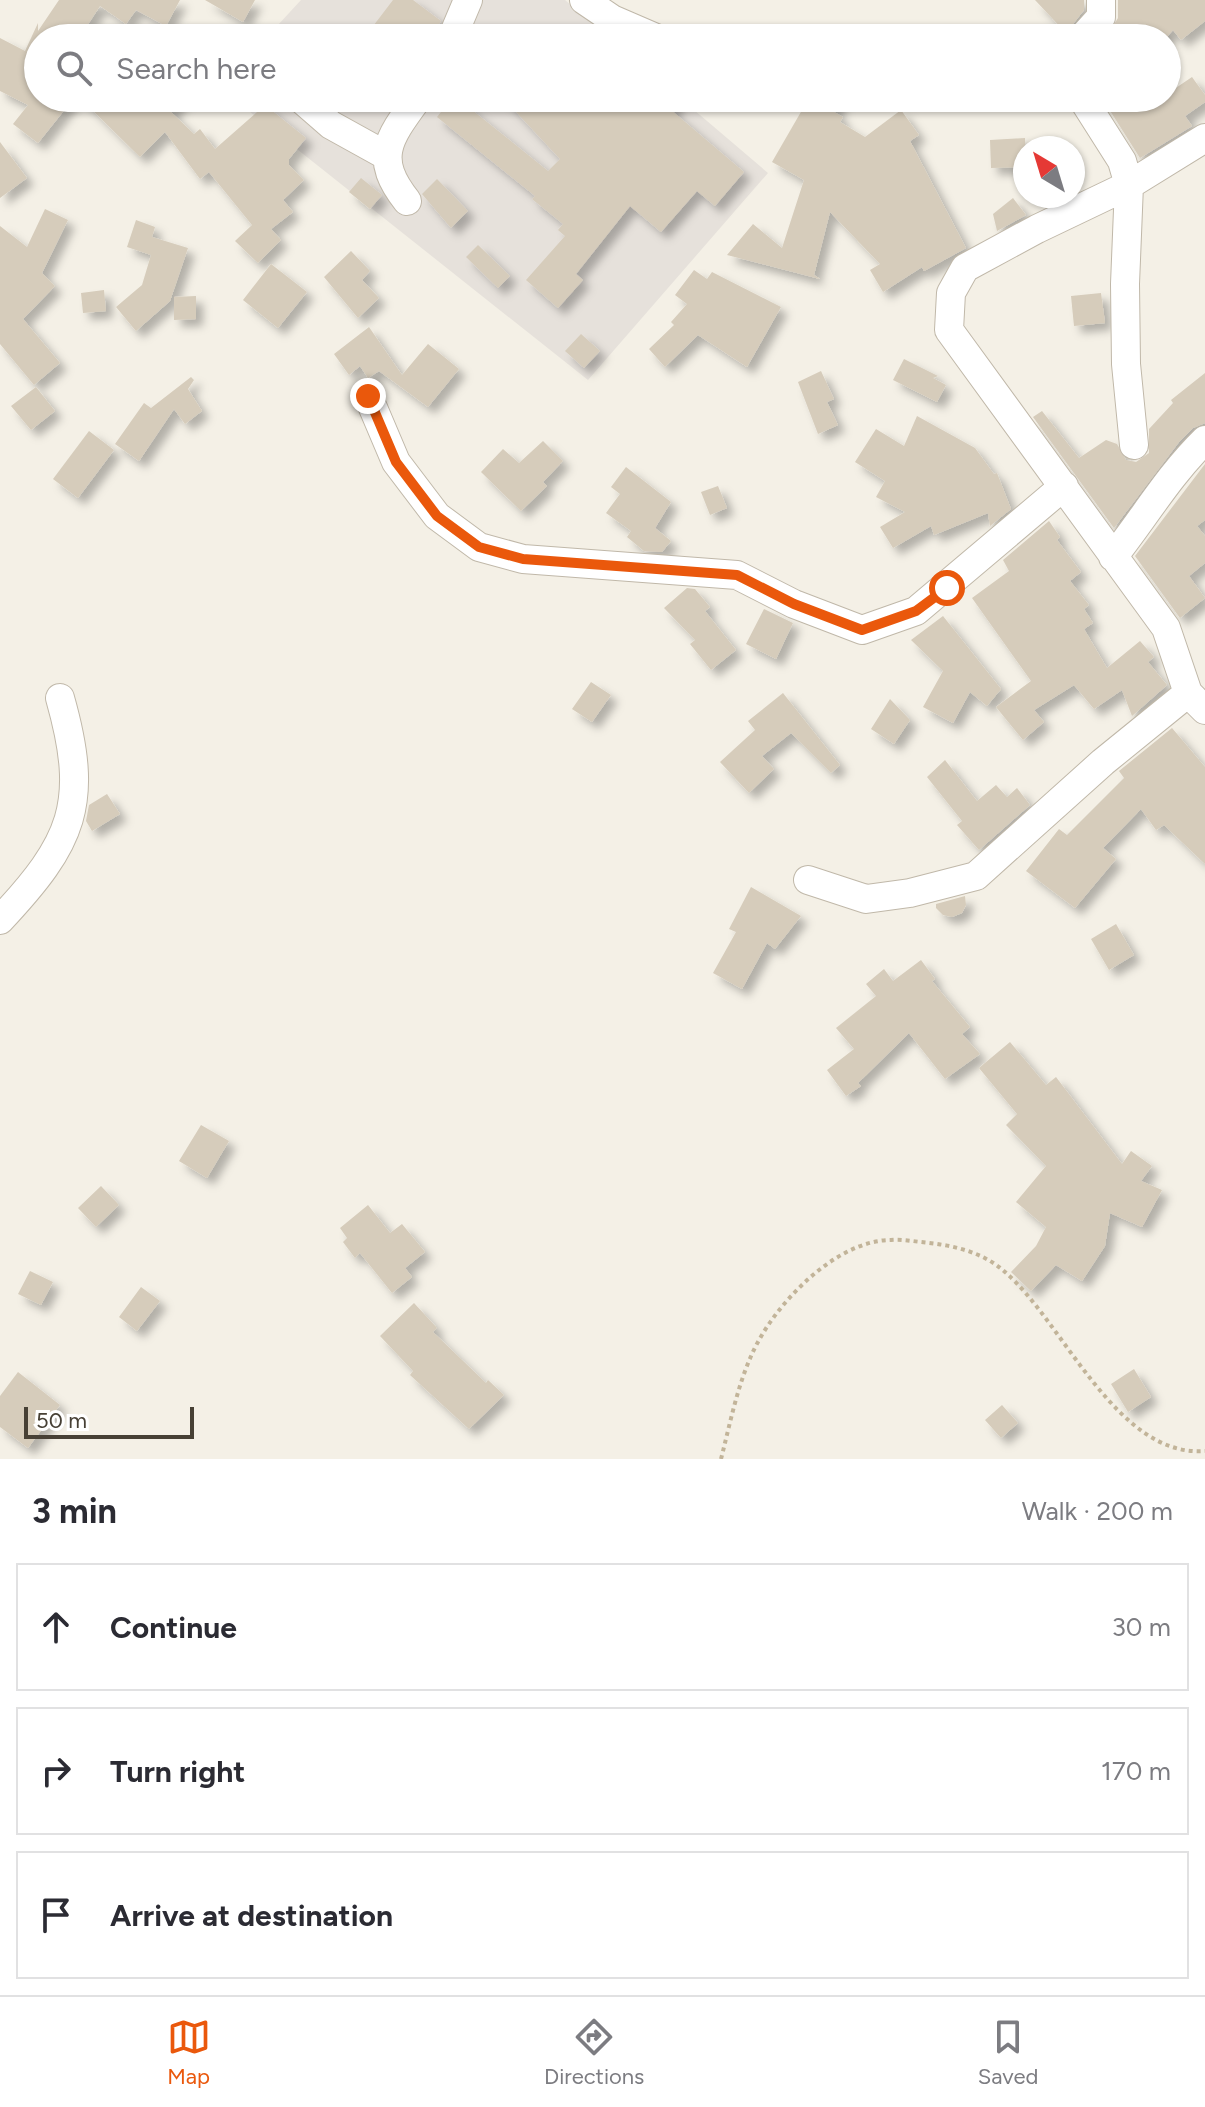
<!DOCTYPE html>
<html lang="en">
<head>
<meta charset="utf-8">
<style>
  :root { --surface:#fff; --page:#f2f2f3; --text:#2b2b33; --muted:#7c7c81; --line:#e1e1e2; --accent:#ea580c }
  body { margin:0; font-family:Figtree,sans-serif; background:var(--page); color:var(--text) }
  .compass { position:absolute; left:1013px; top:136px; width:72px; height:72px; border-radius:50%; background:var(--surface); box-shadow:0 2px 6px #0004; rotate:322deg }
  .scale { position:absolute; left:24px; bottom:20px; width:170px; box-sizing:border-box; padding-left:8px; border:4px solid #474035; border-top:0; font-size:22px; line-height:28px; white-space:nowrap; color:#474035; -webkit-text-stroke:6px #fff; paint-order:stroke }
  .stop { position:absolute; width:24px; height:24px; margin:-18px; border:6px solid #ea580c; border-radius:50%; background:#fff }
  .stop.end { background:#ea580c; border-color:#fff; box-shadow:0 2px 8px #0008 }
  .list { margin:0; padding:0; list-style:none }
  h2 { display:flex; justify-content:space-between; align-items:center; height:104px; margin:0; padding:0 32px; font-size:34px }
  h2 small { font-size:26px; font-weight:400; color:var(--muted) }
  .list li { display:grid; grid-template-columns:52px 1fr auto; gap:24px; align-items:center; box-sizing:border-box; height:128px; margin:0 16px 16px; padding:0 16px; border:2px solid var(--line); border-radius:0px }
  .list b { display:block; font-size:30px; white-space:nowrap }
  .list em { font-size:26px; font-style:normal; color:var(--muted) }
  .icon { flex:none; width:44px; height:44px; fill:none; stroke:currentColor; stroke-width:2; stroke-linecap:round; stroke-linejoin:round }
  .map { position:relative; flex:none; width:1205px; height:1459px; overflow:hidden }
  .search { position:absolute; background:var(--surface); box-shadow:0 2px 6px #0004; left:24px; right:24px; top:24px; height:88px; display:flex; align-items:center; gap:20px; box-sizing:border-box; padding:0 28px; border-radius:44px; color:var(--muted); font-size:30px }
  .sheet { height:536px; background:var(--surface) }
  nav { display:flex; justify-content:space-around; align-items:center; box-sizing:border-box; height:112px; border-top:2px solid var(--line); background:var(--surface); font-size:22px; color:var(--muted) }
  nav a { display:grid; justify-items:center; gap:4px }
  nav .on { color:var(--accent) }
  .map>svg:first-child { display:block }
  .industrial { fill:#e6e1db }
  .building { fill:#d6ccbb; filter:url(#shadow) }
  .lines { fill:none; stroke-linecap:round; stroke-linejoin:round }
  .minor-casing { stroke:#c0b8a9; stroke-width:30 }
  .path { stroke:#c2b499; stroke-width:4; stroke-dasharray:4 4; stroke-linecap:butt }
  .minor { stroke:#fff; stroke-width:28 }
  .route { stroke:#ea580c; stroke-width:10 }
</style>
</head>
<body>
<div class="map">
<svg width="1205" height="1459" viewBox="0 0 1205 1459">
  <defs>
    <filter id="shadow"><feDropShadow dx="7" dy="7" stdDeviation="4" flood-color="#0004"/></filter>
  </defs>
  <rect width="100%" height="100%" fill="#f4f0e6"/>
  <!-- industrial -->
  <path class="industrial" d="M301 0H565L609 38H266Z
    M239 98H680L768 173 588 380 240 104Z"/>
  <!-- building -->
  <path class="building" d="M59 0H180L166 26 136 10 126 24 100 6 79 38H38V98H74L38 143 13 124 28 105 0 91V38L25 51 38 23V31Z
    M205 0H255L243 22Z
    M393 0H413L441 21 430 38H364Z
    M1035 0H1084V10L1066 33Z
    M1118 0H1205V21L1181 40 1173 30 1166 38H1105L1118 18Z
    M1192 77 1205 95V102L1185 116 1192 126 1140 158 1102 98H1167V94Z
    M80 98H184L171 112 194 134 200 129 215 149 265 105 306 138 289 159V165L304 180 283 200 293 212 271 229 281 240 258 263 235 241 252 225 209 172 200 179 165 132 140 157Z
    M452 98H457L548 171 560 159 503 98H681L671 110 744 172 715 206 697 191 661 232 630 206 576 274 583 280 558 308 526 280 565 236 558 230 563 224 532 199 535 196 437 117Z
    M809 98H843L834 112 843 117 840 122 865 137 901 110 919 135 910 141 966 248 924 271 922 267 883 292 870 270 880 264 830 212 814 275 820 279 727 255 753 224 782 248 804 180 772 162Z
    M1025 138V167L991 168 990 140Z
    M0 142 27 178 0 198Z
    M361 178 382 195 370 209 349 192Z
    M437 179 468 211 451 228 422 194Z
    M1013 198 1026 215 997 231 993 214Z
    M45 209 68 220 42 273 55 286 23 319 60 363 34 385 0 344V226L27 247Z
    M136 220 155 227 152 237 188 248 170 301 136 331 116 307 142 285 151 255 127 247Z
    M478 245 510 276 498 288 466 257Z
    M351 251 370 271 362 280 379 298 358 318 324 277Z
    M271 264 307 292 278 328 243 300Z
    M694 270 707 279 712 272 781 307 747 367 698 335 665 367 649 349 674 325 671 322 687 304 675 295Z
    M104 290 106 311 83 313 81 293Z
    M1101 293 1105 323 1074 326 1071 296Z
    M196 296V319L174 320V297Z
    M369 327 402 375 428 344 459 369 428 407 379 371 368 378 360 366 349 375 334 354Z
    M581 334 600 351 584 368 565 351Z
    M904 359 938 376 933 378 946 385 937 402 893 380Z
    M821 371 834 399 827 402 838 425 818 434 798 382Z
    M1205 373V423L1193 428 1179 442 1114 528 1033 417 1042 411 1079 458 1106 440 1117 444 1126 460 1136 462 1149 453V429L1173 403 1171 400Z
    M191 377 194 380 188 389 202 411 185 424 174 409 139 461 115 444 144 403 151 408Z
    M36 387 55 411 31 430 11 406Z
    M917 416 975 448 994 474 997 473 1011 509 990 526 988 513 934 535 931 526 893 548 880 527 905 512 876 497 885 481 855 462 876 429 904 446Z
    M89 431 114 450 78 498 53 479Z
    M543 441 563 461 543 482 547 486 521 511 481 472 503 449 519 463Z
    M1205 464V520L1197 526 1205 536V563L1189 576 1205 598 1180 618 1135 556Z
    M626 467 671 502 655 528 671 541 662 552 644 551 627 537 631 531 606 513 620 494 611 487Z
    M718 486 727 508 710 515 701 492Z
    M1049 521 1060 537 1057 540 1081 572 1070 581 1089 605 1084 609 1093 623 1084 629 1107 668 1140 641 1154 657 1148 662 1167 685 1132 716 1122 690 1094 709 1074 685 1034 710 1044 722 1023 740 996 707 1031 681 972 598 1009 571 1003 560Z
    M687 588 695 589 710 607 705 611 736 650 711 670 690 644 695 640 664 608Z
    M764 609 793 623 776 659 746 644Z
    M943 616 1001 689 987 706 970 692 953 723 923 707 943 671 911 640Z
    M591 682 611 695 592 722 572 709Z
    M783 693 840 765 831 773 791 733 762 756 774 769 749 793 720 762 755 730 748 721Z
    M890 699 910 720 894 744 871 729Z
    M1172 728 1205 767V864L1164 825 1156 830 1141 809 1103 848 1116 859 1075 908 1026 871 1059 829 1067 835 1124 778 1119 771Z
    M945 760 977 801 996 785 1007 797 1017 788 1030 805 979 850 957 825 962 821 927 777Z
    M107 794 120 814 92 831 86 821 89 805Z
    M751 887 801 916 775 949 767 943 742 989 713 973 736 932 729 929Z
    M965 896 966 905 962 913 952 917 943 915 936 908V904Z
    M1116 924 1134 955 1109 970 1091 939Z
    M921 960 935 979 932 981 970 1027 962 1034 980 1054 945 1079 909 1033 858 1083 861 1086 846 1096 827 1070 854 1049 836 1028 876 996 866 984 884 969 893 981Z
    M1010 1042 1046 1085 1056 1077 1122 1164 1131 1151 1152 1166 1141 1181 1162 1190 1142 1227 1110 1213 1105 1246 1082 1281 1056 1265 1031 1291 1011 1272 1036 1246 1046 1227 1016 1202 1046 1166 1006 1125 1017 1114 979 1068Z
    M201 1125 229 1141 207 1178 179 1161Z
    M101 1186 119 1205 96 1227 78 1208Z
    M368 1205 390 1233 402 1224 425 1252 405 1268 412 1277 392 1293 360 1253 355 1258 343 1242 347 1238 340 1228Z
    M30 1271 53 1282 41 1305 18 1294Z
    M141 1287 160 1301 137 1331 119 1317Z
    M414 1303 437 1328 433 1332 486 1383 488 1380 504 1395 469 1429 410 1375 413 1371 380 1336Z
    M1134 1369 1151 1397 1128 1412 1111 1384Z
    M18 1372 60 1405 28 1448 0 1427V1396Z
    M1002 1405 1018 1423 1001 1438 985 1420Z"/>
  <g class="lines">
    <defs>
      <path id="minor" d="M584 0 612 19 656 38
        M452 38 468 0
        M1082 38 1101 17V0
        M300 98 331 125 387 156
        M1082 98 1122 161 1129 185 1125 284 1126 364 1134 445
        M1205 138 1129 185 1037 229 965 268 951 293 949 330 1166 628 1188 693 1205 710
        M407 201C373 158 388 139 418 98
        M368 396 396 462 437 516 479 547 523 559 737 575 794 604 862 630 916 611 1064 486
        M1113 557C1144 518 1169 475 1205 440
        M808 880 866 899 910 893 976 876 1103 762 1188 693
        M0 920C73 842 90 804 60 698"/>
    </defs>
    <!-- minor casing -->
    <use href="#minor" class="minor-casing"/>
    <!-- path -->
    <path class="path" d="M721 1459C730 1424 737 1387 752 1354 773 1306 835 1240 891 1240 901 1239 911 1241 921 1242 951 1245 982 1251 1005 1272 1064 1323 1117 1458 1205 1451"/>
    <!-- minor -->
    <use href="#minor" class="minor"/>
  </g>
  <g class="lines">
    <!-- route -->
    <path class="route" d="M368 396 396 462 437 516 479 547 523 559 737 575 794 604 862 630 916 611 947 588"/>
  </g>
</svg>
<svg class="compass" viewBox="-18 -18 36 36"><path d="M0-13l5 13h-10z" fill="#e53935"/><path d="M0 13l5-13h-10z" fill="#7c7c81"/></svg>
<div class="scale">50 m</div>
<div class="stop" style="left:947px;top:588px"></div>
<div class="stop end" style="left:368px;top:396px"></div>
<div class="search"><svg class="icon" aria-label="search" viewBox="0 0 24 24"><circle cx="10" cy="10" r="6"/><path d="M15 15l6 6"/></svg>Search here</div>
</div>
<section class="sheet">
<h2>3 min<small>Walk · 200 m</small></h2>
<ul class="list">
<li><svg class="icon" aria-label="ahead" viewBox="0 0 24 24"><path d="M12 20V5M6 11l6-6 6 6"/></svg><div><b>Continue</b></div><em>30 m</em></li>
<li><svg class="icon" aria-label="right" viewBox="0 0 24 24"><path d="M7 20v-9h11M14 6l5 5-5 5"/></svg><div><b>Turn right</b></div><em>170 m</em></li>
<li><svg class="icon" aria-label="arrive" viewBox="0 0 24 24"><path d="M6 21V4h12l-3 4 3 4H6"/></svg><div><b>Arrive at destination</b></div></li>
</ul>
</section>
<nav>
<a class="on"><svg class="icon" aria-label="map" viewBox="0 0 24 24"><path d="M3 6l6-2 6 2 6-2v14l-6 2-6-2-6 2zM9 4v14M15 6v14"/></svg>Map</a>
<a><svg class="icon" aria-label="directions" viewBox="0 0 24 24"><path d="M12 3l9 9-9 9-9-9zM9 14v-3h6M13 9l2 2-2 2"/></svg>Directions</a>
<a><svg class="icon" aria-label="saved" viewBox="0 0 24 24"><path d="M7 4h10v16l-5-4-5 4z"/></svg>Saved</a>
</nav>
</body>
</html>
